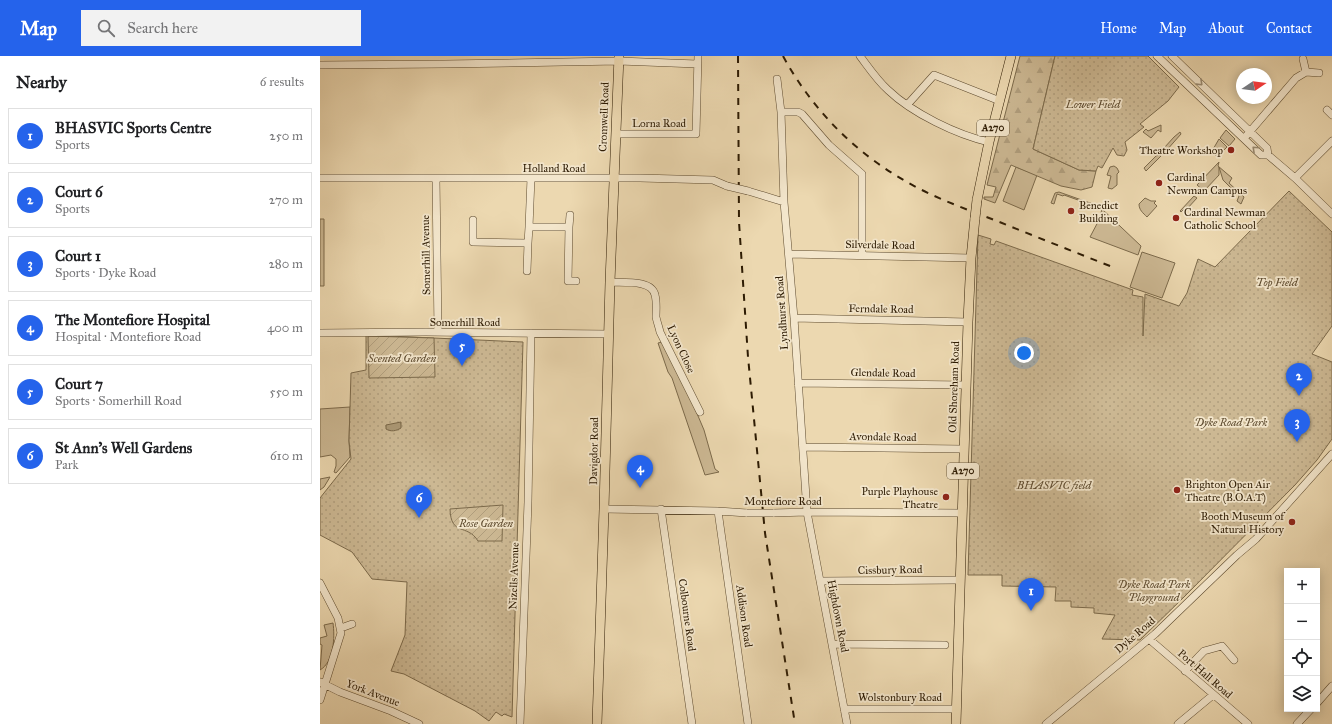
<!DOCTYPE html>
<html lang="en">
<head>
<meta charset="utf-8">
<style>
  :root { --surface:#fff; --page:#f2f2f2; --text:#202124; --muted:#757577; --line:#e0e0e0; --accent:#2563eb }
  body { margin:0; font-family:"IM FELL Great Primer",serif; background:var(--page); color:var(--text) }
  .controls { position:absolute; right:12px; bottom:12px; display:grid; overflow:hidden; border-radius:0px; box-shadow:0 2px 10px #0003 }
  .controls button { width:36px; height:36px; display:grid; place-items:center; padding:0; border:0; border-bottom:1px solid var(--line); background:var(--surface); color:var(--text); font:20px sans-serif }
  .compass { position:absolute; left:916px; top:12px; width:36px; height:36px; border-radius:50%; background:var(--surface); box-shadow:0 2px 10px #0003; rotate:77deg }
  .you { position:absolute; left:704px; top:297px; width:14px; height:14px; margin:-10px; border:3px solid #fff; border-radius:50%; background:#1a73e8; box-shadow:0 0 0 6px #1a73e833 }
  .badge { display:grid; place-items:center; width:26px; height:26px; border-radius:50%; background:var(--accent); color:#fff; font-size:13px; font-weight:700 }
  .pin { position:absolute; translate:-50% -33px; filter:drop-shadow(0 1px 2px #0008) }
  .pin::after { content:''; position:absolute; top:21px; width:14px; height:12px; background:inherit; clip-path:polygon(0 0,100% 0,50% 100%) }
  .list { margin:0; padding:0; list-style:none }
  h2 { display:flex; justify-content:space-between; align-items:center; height:52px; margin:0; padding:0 16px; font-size:17px }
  h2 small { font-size:13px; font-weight:400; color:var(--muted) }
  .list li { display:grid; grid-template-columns:26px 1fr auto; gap:12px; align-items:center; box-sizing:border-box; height:56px; margin:0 8px 8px; padding:0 8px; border:1px solid var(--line); border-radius:0px }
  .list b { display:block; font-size:15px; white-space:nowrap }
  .list p { margin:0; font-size:13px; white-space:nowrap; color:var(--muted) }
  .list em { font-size:13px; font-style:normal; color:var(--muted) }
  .icon { flex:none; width:22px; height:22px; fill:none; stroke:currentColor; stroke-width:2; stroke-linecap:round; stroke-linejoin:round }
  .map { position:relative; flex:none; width:1012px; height:668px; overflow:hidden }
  header { display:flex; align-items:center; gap:24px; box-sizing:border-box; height:56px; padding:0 20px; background:var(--accent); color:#fff }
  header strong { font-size:19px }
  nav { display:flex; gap:22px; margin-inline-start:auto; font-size:14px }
  .search { width:280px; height:36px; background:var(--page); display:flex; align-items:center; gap:10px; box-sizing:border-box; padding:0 14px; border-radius:0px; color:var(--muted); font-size:15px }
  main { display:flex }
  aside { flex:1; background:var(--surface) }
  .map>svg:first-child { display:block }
  .grass { fill:#ccb893; stroke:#7c6a4b }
  .forest { fill:url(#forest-firs); stroke:#7c6a4b }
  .park { fill:url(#park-dots); stroke:#7c6a4b }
  .garden { fill:url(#garden-furrows); stroke:#7c6a4b }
  .water { fill:url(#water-ripples); stroke:#796647 }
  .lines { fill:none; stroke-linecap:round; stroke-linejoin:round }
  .minor-casing { stroke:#5d4a2e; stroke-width:8 }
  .major-casing { stroke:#2d1b03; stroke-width:10 }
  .minor { stroke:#f3e6cc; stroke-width:7 }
  .major { stroke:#ecd8b0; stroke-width:9 }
  .rail { stroke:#2d1b03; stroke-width:2; stroke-dasharray:7 7; stroke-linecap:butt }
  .minor-bridge-casing { stroke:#5d4a2e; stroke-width:8; stroke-linecap:butt }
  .major-bridge-casing { stroke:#2d1b03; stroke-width:10; stroke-linecap:butt }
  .minor-bridge { stroke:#f3e6cc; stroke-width:7 }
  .major-bridge { stroke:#ecd8b0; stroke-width:9 }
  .oneway { stroke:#9a8b72 }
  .poi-dot { fill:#8f2418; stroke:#f3e6cc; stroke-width:1.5 }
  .labels { text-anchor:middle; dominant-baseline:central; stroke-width:3.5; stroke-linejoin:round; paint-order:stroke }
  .shield { fill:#f3e6cc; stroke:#68583f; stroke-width:1 }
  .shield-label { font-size:10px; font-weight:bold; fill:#2d1b03 }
  .park-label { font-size:11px; font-style:italic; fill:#5d4a2e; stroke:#f3e6cc }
  .street-label { font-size:11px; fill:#2d1b03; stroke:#f3e6cc }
  .poi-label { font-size:11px; fill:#2d1b03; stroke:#f3e6cc; text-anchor:start }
</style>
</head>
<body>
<header>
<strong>Map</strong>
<div class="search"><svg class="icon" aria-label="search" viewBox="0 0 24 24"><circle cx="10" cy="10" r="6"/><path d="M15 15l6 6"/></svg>Search here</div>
<nav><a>Home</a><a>Map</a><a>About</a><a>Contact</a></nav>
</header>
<main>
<aside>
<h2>Nearby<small>6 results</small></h2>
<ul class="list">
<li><span class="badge">1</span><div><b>BHASVIC Sports Centre</b><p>Sports</p></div><em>250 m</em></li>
<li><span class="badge">2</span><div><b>Court 6</b><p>Sports</p></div><em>270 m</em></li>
<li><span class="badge">3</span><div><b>Court 1</b><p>Sports · Dyke Road</p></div><em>280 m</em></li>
<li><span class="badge">4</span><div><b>The Montefiore Hospital</b><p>Hospital · Montefiore Road</p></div><em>400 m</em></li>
<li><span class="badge">5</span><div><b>Court 7</b><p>Sports · Somerhill Road</p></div><em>550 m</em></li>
<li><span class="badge">6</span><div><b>St Ann's Well Gardens</b><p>Park</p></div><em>610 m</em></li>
</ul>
</aside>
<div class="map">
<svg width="1012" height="668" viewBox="0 0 1012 668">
  <defs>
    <pattern id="forest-firs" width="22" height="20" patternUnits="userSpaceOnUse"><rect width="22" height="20" fill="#ccb893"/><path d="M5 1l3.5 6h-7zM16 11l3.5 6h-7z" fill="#b09e7d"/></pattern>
    <pattern id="park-dots" width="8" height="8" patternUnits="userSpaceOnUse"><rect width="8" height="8" fill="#ccb893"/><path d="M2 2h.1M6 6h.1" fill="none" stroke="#b09e7d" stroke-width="1.8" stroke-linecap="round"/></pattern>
    <pattern id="garden-furrows" width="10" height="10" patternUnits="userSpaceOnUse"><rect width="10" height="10" fill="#ccb893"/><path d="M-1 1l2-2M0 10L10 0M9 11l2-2" fill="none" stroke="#b09e7d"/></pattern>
    <pattern id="water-ripples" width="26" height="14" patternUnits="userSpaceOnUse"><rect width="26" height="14" fill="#ab9875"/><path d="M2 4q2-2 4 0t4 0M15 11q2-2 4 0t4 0" fill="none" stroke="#8c7b5e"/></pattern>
  </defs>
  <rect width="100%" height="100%" fill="#ecd8b0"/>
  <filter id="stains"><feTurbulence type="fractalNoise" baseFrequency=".005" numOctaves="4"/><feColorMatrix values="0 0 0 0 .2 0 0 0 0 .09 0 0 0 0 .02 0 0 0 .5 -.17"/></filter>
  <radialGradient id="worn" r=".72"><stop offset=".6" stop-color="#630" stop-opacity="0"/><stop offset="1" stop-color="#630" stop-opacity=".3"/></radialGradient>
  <!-- grass -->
  <path class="grass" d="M841 69V76L838 74 831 82 823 76 826 73 828 75Z
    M906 74 915 83 909 90 900 82Z
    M860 76 861 78 846 95 844 92 854 81Z
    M899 83 907 91 897 101 892 95Z
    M838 99 841 100 826 115 824 112 836 100Z
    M899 106 898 110 912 122 909 127 924 141 921 148 917 145 919 140 903 124 899 111V119L884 135 877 129Z
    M794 110 797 112 799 116 797 118V129L792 133 788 132 791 120 787 119 790 111Z
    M696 111 717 119 704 154 683 145Z
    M739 136 773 148 772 149 744 139 743 140 737 138 734 148 731 147 735 137Z
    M874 140 877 142 866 154 864 153 861 156 860 155Z
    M825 142 831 145H836L834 147 837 150 827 161C823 157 819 154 819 148Z
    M782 153 821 190 818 199 770 181 779 164Z
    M0 163H4V230H0Z
    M822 196 855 207 842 242 810 231Z
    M342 286 370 341 384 374 395 413 399 416 385 419 352 322 348 316 338 287Z
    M30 351 29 385 30 401 16 417 14 416 16 410V403L11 399 0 401V353Z
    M10 421 4 431 0 434V423Z
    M13 567C15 581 14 606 0 614L2 589 0 588V582L7 580 4 569Z"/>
  <!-- forest -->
  <path class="forest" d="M700 0H735L713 93 759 114 776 115 772 131 761 134 741 130 691 109 675 147 664 143V141H673L676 131 667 129Z"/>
  <!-- park -->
  <path class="park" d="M735 0H828L859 31 848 45 820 68 824 71 805 86 807 94 804 100 797 99 793 92 782 112 778 110 776 115 759 114 713 93Z
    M969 135 1012 176V270L992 298 1012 306V383L997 404 975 429 864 541 820 584 782 583 795 559 774 557V552L751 551V545H735L736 531 682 530V519H648L658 179 671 183 670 188 674 189 676 185 813 234 812 239 823 241V280L825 238 859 250 867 237 878 203 895 211Z
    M46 279 203 286 192 661 184 658 182 660 176 656 169 665 155 655 84 618 71 615 85 579 87 526 52 523 32 496 0 479V442L31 403 29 385 31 317 46 314Z"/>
  <!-- garden -->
  <path class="garden" d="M48 280 114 282 115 321 49 322Z
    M183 449 182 485H158C147 467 131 481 130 453Z"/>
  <!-- water -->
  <path class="water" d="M81 366V372C76 375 71 376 66 373V369Z"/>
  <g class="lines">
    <defs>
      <path id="minor" d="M540 0C549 12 557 24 568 34 592 57 637 79 669 86
        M837 0 941 99H948L975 122 1012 158
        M852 0 947 92 948 99
        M983 3 986 16
        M0 9 125 8 299 5 377 8
        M457 23 461 56 464 146 474 262 487 456 527 668
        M588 48 614 19 680 45
        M1007 54 1012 59
        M461 56H478L482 58 509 89 542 118V200
        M296 78H376L378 0
        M927 79 976 22 986 16 999 17
        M0 122H320L393 124 407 130
        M116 122 118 276
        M975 122 1012 85
        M428 135 464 146
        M153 164V186L208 187 209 171H249L248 225H256
        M209 171 211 122
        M249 171 250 159
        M469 198 651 202
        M207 215 208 187
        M290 226C302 227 332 223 335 239 337 246 336 254 336 261 337 266 339 271 340 276L380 356
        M474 262 648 266
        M0 277 106 276 289 278
        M478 327 646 329
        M483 391 643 393
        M284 453 398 455 427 457
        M341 453 372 668
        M398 455 428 668
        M453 457 487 456 642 457
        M500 525 640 524
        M0 527 18 562 21 577 0 644
        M21 572 32 568
        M829 583 928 668
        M512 588 625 589
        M865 615 884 595 902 590 914 604
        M0 626 20 636 71 655 99 668
        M997 647 1012 630
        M524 653H636
        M200 668 208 446 211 277
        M726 668 835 578 917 499 936 483 1012 398
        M858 668 893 639
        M977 668 991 653"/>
      <path id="major" d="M657 144 669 86 691 0
        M277 668 284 453 290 226 299 0
        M636 668 648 266 651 202 655 162"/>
    </defs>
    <!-- minor casing -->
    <use href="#minor" class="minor-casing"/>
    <!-- major casing -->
    <use href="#major" class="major-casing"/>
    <!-- minor -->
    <use href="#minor" class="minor"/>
    <!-- major -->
    <use href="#major" class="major"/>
    <!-- rail -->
    <path class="rail" d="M418 0 419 166 428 301 445 477 475 668
      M463 0C494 57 540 102 598 132 625 146 654 156 682 167 719 182 757 197 795 212"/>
    <defs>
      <path id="minor-bridge" d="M407 130 428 135
        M427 457H453"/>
      <path id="major-bridge" d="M655 162 657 144"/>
    </defs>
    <!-- minor-bridge casing -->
    <use href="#minor-bridge" class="minor-bridge-casing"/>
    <!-- major-bridge casing -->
    <use href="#major-bridge" class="major-bridge-casing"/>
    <!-- minor-bridge -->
    <use href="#minor-bridge" class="minor-bridge"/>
    <!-- major-bridge -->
    <use href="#major-bridge" class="major-bridge"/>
  </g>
  <!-- one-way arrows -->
  <defs><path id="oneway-chevron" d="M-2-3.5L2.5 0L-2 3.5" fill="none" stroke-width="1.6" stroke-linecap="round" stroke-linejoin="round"/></defs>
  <g class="oneway">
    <use href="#oneway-chevron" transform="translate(880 27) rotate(44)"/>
    <use href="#oneway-chevron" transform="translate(935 93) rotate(-137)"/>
  </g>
  <!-- markers -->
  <g class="poi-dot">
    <circle cx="911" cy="94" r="4"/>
    <circle cx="839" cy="127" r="4"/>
    <circle cx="751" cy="155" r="4"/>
    <circle cx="856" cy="162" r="4"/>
    <circle cx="857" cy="434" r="4"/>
    <circle cx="626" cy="441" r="4"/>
    <circle cx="972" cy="466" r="4"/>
  </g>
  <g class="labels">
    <!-- shield labels -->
    <g class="shield">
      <rect x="657" y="64" width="32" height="16" rx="3"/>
      <rect x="627" y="407" width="32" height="16" rx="3"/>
    </g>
    <g class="shield-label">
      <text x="673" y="72">A270</text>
      <text x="643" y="415">A270</text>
    </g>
    <!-- park labels -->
    <g class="park-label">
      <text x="773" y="48">Lower Field</text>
      <text x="957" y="226">Top Field</text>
      <text x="82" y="302">Scented Garden</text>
      <text x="911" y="366">Dyke Road Park</text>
      <text x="734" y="429">BHASVIC field</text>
      <text x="166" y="467">Rose Garden</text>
      <text x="834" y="528">Dyke Road Park<tspan x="834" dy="13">Playground</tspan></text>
    </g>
    <!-- street labels -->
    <g class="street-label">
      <text transform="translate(284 61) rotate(-88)">Cromwell Road</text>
      <text x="339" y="67">Lorna Road</text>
      <text x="234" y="112">Holland Road</text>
      <text transform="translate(560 189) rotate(1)">Silverdale Road</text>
      <text transform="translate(106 199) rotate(-91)">Somerhill Avenue</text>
      <text transform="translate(561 253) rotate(1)">Ferndale Road</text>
      <text transform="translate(462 257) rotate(-94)">Lyndhurst Road</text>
      <text x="145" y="266">Somerhill Road</text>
      <text transform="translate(361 293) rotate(65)">Lyon Close</text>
      <text transform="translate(563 317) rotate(1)">Glendale Road</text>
      <text transform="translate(634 331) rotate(-88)">Old Shoreham Road</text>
      <text transform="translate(563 381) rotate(1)">Avondale Road</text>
      <text transform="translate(274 395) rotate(-89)">Davigdor Road</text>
      <text x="463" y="445">Montefiore Road</text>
      <text transform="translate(570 514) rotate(-1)">Cissbury Road</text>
      <text transform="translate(194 520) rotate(-88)">Nizells Avenue</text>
      <text transform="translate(367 559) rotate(82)">Colbourne Road</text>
      <text transform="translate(424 560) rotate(82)">Addison Road</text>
      <text transform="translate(518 560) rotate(79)">Highdown Road</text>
      <text transform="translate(815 579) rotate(-41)">Dyke Road</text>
      <text transform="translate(885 618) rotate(41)">Port Hall Road</text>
      <text transform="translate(53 637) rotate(21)">York Avenue</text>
      <text x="580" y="641">Wolstonbury Road</text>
    </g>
    <!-- poi labels -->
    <g class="poi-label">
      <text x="903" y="94" text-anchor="end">Theatre Workshop</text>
      <text x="847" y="121">Cardinal<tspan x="847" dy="13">Newman Campus</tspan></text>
      <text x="759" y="149">Benedict<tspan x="759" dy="13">Building</tspan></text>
      <text x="864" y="156">Cardinal Newman<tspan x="864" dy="13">Catholic School</tspan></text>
      <text x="865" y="428">Brighton Open Air<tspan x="865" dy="13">Theatre (B.O.A.T)</tspan></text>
      <text x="618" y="435" text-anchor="end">Purple Playhouse<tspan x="618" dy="13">Theatre</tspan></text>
      <text x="964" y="460" text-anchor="end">Booth Museum of<tspan x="964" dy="13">Natural History</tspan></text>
    </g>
  </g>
  <rect width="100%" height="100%" filter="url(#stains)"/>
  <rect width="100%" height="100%" fill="url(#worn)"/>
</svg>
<div class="controls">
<button>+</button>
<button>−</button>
<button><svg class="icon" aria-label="locate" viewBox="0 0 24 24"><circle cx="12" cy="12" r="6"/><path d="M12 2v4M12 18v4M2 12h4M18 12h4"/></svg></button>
<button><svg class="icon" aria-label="layers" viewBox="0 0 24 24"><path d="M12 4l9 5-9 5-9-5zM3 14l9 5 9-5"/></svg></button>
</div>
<svg class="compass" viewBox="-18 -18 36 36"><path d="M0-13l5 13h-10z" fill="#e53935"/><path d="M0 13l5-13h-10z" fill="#757577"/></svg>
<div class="you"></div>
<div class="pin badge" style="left:711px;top:555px">1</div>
<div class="pin badge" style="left:979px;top:340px">2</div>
<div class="pin badge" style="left:977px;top:386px">3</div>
<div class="pin badge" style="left:320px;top:432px">4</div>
<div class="pin badge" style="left:142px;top:310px">5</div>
<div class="pin badge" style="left:99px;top:462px">6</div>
</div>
</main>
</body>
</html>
